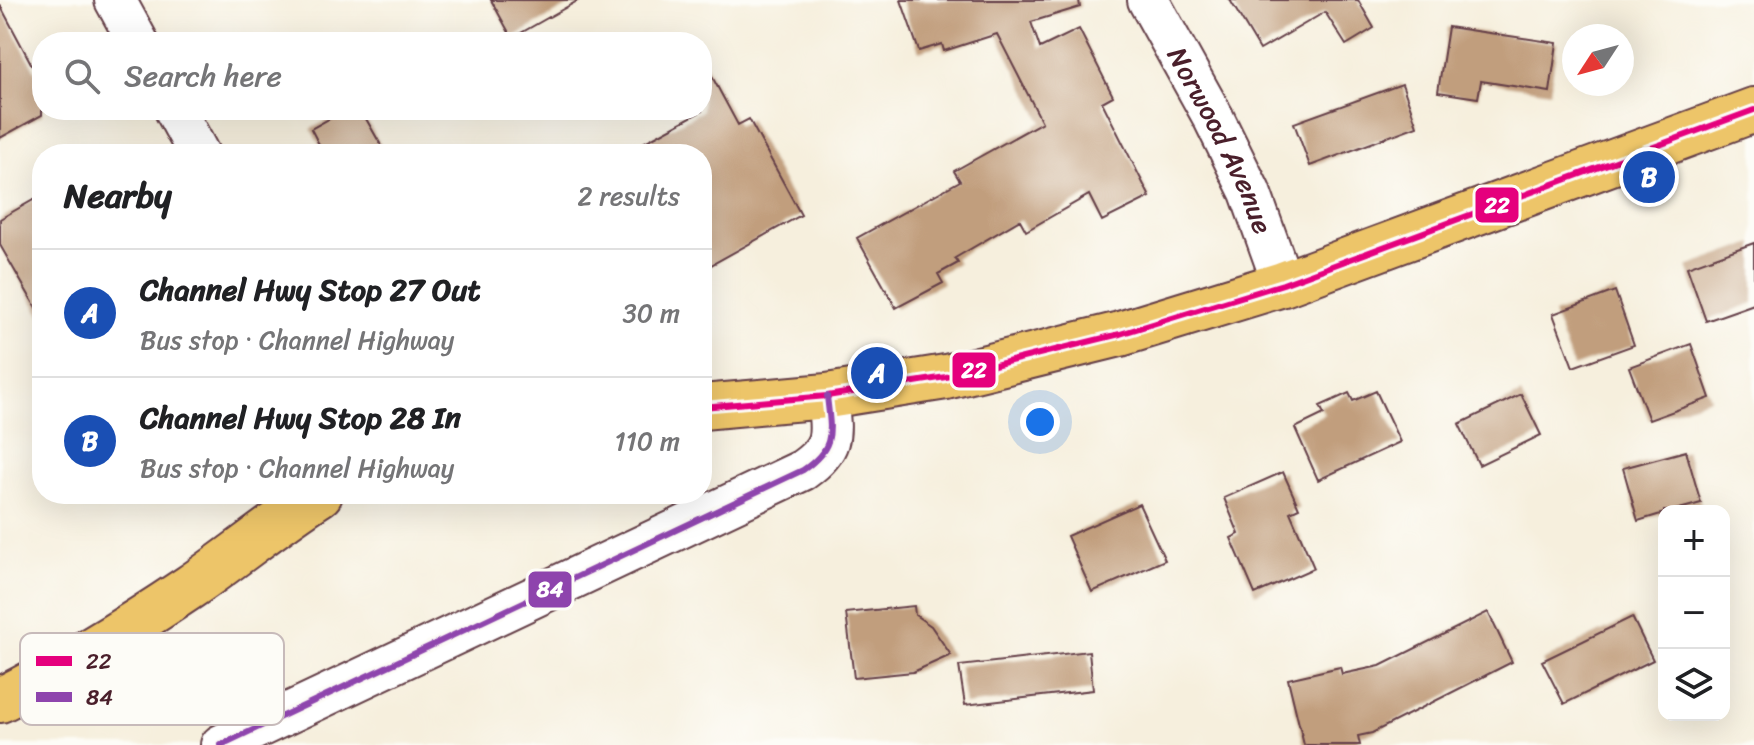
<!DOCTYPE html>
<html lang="en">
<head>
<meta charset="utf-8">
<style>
  :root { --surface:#fff; --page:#f6f6f6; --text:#202124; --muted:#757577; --line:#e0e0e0; --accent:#d1495b }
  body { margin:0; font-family:Sriracha,sans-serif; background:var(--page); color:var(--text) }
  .controls { position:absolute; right:24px; bottom:24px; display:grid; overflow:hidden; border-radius:16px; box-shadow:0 8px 32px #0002 }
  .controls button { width:72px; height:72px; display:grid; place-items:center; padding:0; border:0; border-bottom:2px solid var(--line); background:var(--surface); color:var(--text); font:40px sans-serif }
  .compass { position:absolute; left:1562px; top:24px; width:72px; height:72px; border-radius:50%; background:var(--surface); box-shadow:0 8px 32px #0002; rotate:234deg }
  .you { position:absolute; left:1040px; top:422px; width:28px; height:28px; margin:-20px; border:6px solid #fff; border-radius:50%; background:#1a73e8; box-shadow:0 0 0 12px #1a73e833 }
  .badge { display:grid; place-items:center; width:52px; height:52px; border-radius:50%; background:var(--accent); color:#fff; font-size:26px; font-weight:700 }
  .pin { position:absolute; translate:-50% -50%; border:4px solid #fff; box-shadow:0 2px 8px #0006 }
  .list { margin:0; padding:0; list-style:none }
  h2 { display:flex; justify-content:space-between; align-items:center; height:104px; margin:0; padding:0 32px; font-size:34px }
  h2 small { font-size:26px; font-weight:400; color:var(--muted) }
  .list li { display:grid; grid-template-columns:52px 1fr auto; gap:24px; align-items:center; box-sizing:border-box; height:128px; padding:0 32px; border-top:2px solid var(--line) }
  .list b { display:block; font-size:30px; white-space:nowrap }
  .list p { margin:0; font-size:26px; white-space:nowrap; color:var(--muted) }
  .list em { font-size:26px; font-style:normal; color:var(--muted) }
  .icon { flex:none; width:44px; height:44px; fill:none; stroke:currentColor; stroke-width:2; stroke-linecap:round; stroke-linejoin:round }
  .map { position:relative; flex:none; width:1754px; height:745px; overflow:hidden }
  .search { position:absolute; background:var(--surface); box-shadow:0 8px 32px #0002; left:32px; top:32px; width:680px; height:88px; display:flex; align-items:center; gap:20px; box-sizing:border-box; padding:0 28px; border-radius:32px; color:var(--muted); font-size:30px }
  .panel { position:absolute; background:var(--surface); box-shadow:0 8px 32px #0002; left:32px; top:144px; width:680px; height:360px; border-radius:32px }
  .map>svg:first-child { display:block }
  .building { fill:#c19e7d }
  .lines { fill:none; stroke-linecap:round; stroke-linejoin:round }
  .minor-casing { stroke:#643e46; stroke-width:44 }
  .primary-casing { stroke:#643e46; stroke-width:48 }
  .minor { stroke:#fff; stroke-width:40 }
  .primary { stroke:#edc569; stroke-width:44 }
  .bus-1-casing { stroke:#fdfcf7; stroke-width:12 }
  .bus-2-casing { stroke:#fdfcf7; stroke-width:12 }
  .bus-1 { stroke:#e5007d; stroke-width:6 }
  .bus-2 { stroke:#8e44ad; stroke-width:6 }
  .labels { text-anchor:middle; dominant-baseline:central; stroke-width:7; stroke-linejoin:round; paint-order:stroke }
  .street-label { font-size:28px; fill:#4a1f2b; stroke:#fdfcf7 }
  .key { fill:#fdfcf7; stroke:#c7baba; stroke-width:2 }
  .key-label { font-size:22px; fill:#4a1f2b }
  .line-badge { stroke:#fdfcf7; stroke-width:3 }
  .badge-label { font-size:22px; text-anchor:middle; font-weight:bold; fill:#fff }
</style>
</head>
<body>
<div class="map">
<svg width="1754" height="745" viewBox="0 0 1754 745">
  <rect width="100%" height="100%" fill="#fdfcf7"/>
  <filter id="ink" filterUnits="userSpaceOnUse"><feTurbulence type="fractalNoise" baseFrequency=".0125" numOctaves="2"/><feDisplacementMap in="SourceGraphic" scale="16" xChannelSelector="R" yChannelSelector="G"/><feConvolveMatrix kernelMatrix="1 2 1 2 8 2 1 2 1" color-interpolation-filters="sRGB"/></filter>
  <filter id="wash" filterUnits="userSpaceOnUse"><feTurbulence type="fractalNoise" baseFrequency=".006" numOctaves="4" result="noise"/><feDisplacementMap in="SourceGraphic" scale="32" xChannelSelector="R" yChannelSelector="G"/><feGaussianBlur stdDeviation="1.8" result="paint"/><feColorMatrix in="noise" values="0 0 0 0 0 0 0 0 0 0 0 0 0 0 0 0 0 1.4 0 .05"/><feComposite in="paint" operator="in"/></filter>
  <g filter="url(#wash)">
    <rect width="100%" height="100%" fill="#f6efdd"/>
    <g id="blocks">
      <!-- building -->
      <path class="building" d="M491 0H579L512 38Z
        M901 0H1079L1080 7 1031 22 1040 48 1079 29 1113 96 1102 102 1150 197 1102 221 1089 195 1026 231 1020 220 955 258 958 263 938 274 943 283 896 308 857 238 960 181 954 171 1042 122 997 34 944 51 942 44 919 51Z
        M1230 0H1358L1374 28 1346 45 1325 12 1260 50Z
        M0 5 42 84V115L0 138Z
        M1448 27 1557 43 1550 92 1481 81 1478 98 1438 92Z
        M702 58 738 125 749 119 801 215 702 270V154H623L702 111Z
        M1402 84 1417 126 1310 166 1294 123Z
        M345 110H361L386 154H324L311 129Z
        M42 195V318L0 245V219Z
        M1754 243V304L1706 321 1687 267Z
        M1615 291 1634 345 1573 367 1553 314Z
        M1691 344 1710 398 1649 420 1629 367Z
        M1376 391 1400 442 1318 480 1295 428 1324 414 1320 406 1349 393 1353 401Z
        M1521 394 1541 435 1479 465 1459 424Z
        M1686 451 1701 503 1672 511H1664V513L1638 521 1623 468Z
        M1283 472 1299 508 1290 512 1314 568 1255 594 1231 538 1239 534 1224 498Z
        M1139 504 1165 560 1092 592 1067 536Z
        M914 606 915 615 931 626 951 655 913 672 854 678 846 613Z
        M1488 612 1512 662 1372 733 1358 736 1360 745H1304L1288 679 1340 667 1342 674 1380 666Z
        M1632 617 1653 660 1564 704 1542 661Z
        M1089 651 1093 690 965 705 959 666Z"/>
    </g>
  </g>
  <g filter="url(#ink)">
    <use href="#blocks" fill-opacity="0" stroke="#643e46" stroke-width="2"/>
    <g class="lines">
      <defs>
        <g id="minor">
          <path d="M115 0 138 42"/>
          <path id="s1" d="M1148 0 1213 117 1250 192 1283 284"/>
          <path d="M175 110 199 154"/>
          <path d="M221 745 803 470C836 447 831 433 827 396"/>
        </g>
        <path id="primary" d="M702 407 827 396 946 377 1120 334 1283 284 1754 110
          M0 700C66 667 129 628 190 587 234 557 275 523 320 494"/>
      </defs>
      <!-- minor casing -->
      <use href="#minor" class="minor-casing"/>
      <!-- primary casing -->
      <use href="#primary" class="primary-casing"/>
      <!-- minor -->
      <use href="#minor" class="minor"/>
      <!-- primary -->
      <use href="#primary" class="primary"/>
      <defs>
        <path id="bus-1" d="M702 407 827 396 946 377 1120 334 1283 284 1754 110"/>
        <path id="bus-2" d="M221 745 803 470C836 447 831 433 827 396"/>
      </defs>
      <!-- bus-1 casing -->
      <use href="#bus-1" class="bus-1-casing"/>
      <!-- bus-2 casing -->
      <use href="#bus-2" class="bus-2-casing"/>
      <!-- bus-1 -->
      <use href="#bus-1" class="bus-1"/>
      <!-- bus-2 -->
      <use href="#bus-2" class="bus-2"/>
    </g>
  </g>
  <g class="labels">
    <!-- street labels -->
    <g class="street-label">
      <text stroke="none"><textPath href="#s1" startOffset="158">Norwood Avenue</textPath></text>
    </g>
  </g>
  <!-- legend -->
  <rect x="20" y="633" width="264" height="92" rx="12" class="key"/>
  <rect x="36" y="656" width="36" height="10" fill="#e5007d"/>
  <rect x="36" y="692" width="36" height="10" fill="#8e44ad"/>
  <g class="key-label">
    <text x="86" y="669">22</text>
    <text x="86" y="705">84</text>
  </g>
  <g class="line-badge">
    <rect x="1474" y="186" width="46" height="38" rx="8" fill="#e5007d"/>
    <rect x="951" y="351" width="46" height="38" rx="8" fill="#e5007d"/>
    <rect x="527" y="570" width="46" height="39" rx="8" fill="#8e44ad"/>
  </g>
  <g class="badge-label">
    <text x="1497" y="213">22</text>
    <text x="974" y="378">22</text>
    <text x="550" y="597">84</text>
  </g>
</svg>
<div class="controls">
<button>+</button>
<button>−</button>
<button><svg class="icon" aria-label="layers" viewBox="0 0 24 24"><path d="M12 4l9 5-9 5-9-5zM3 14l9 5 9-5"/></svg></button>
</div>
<svg class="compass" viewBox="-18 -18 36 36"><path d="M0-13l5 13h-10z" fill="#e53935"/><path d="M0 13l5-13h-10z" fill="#757577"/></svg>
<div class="you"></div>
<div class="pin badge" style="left:877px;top:373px;background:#1a4fb4">A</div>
<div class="pin badge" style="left:1649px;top:177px;background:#1a4fb4">B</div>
<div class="search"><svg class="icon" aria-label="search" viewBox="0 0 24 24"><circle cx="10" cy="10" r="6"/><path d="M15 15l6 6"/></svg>Search here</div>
<section class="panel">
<h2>Nearby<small>2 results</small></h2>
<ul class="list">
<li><span class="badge" style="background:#1a4fb4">A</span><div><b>Channel Hwy Stop 27 Out</b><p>Bus stop · Channel Highway</p></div><em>30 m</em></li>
<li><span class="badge" style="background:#1a4fb4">B</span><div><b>Channel Hwy Stop 28 In</b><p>Bus stop · Channel Highway</p></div><em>110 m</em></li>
</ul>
</section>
</div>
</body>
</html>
